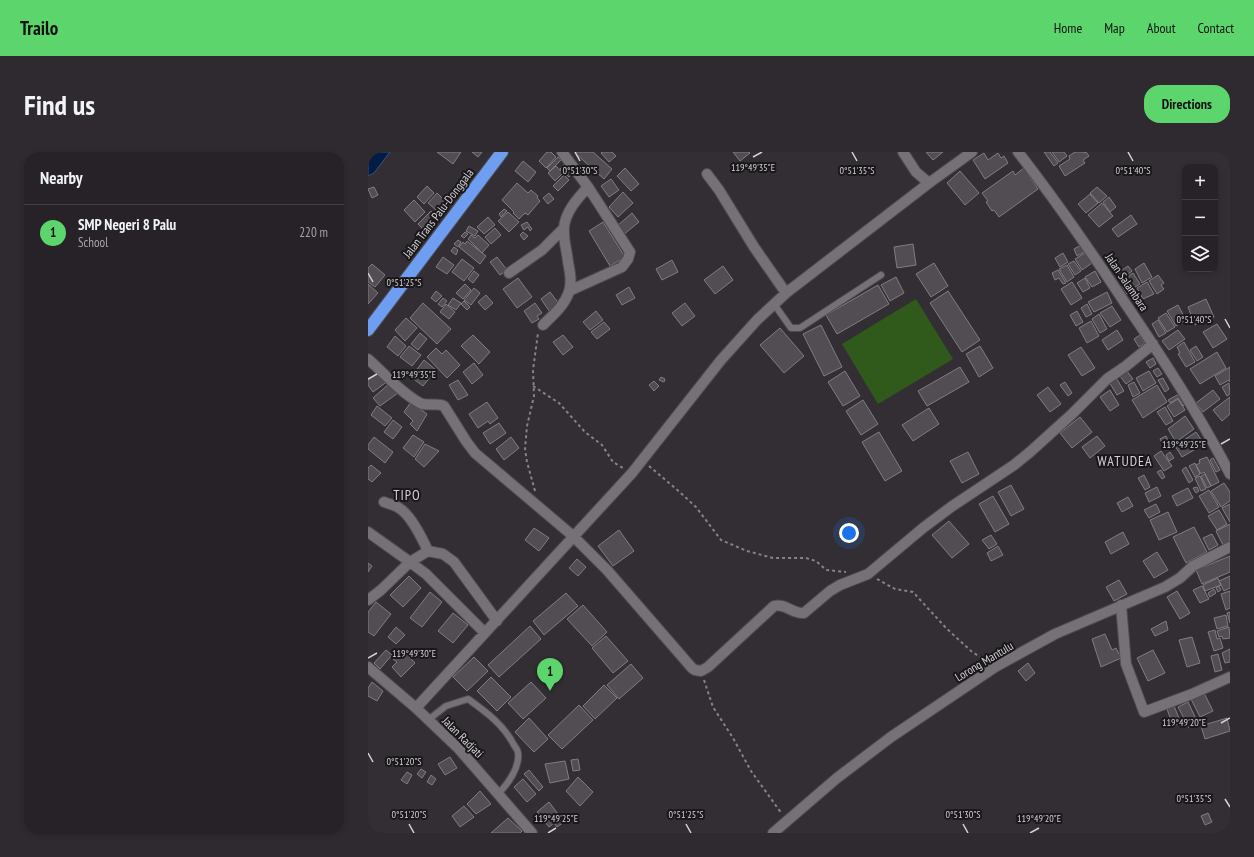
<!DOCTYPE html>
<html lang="en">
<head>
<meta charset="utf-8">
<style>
  :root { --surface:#262227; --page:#2e2a2f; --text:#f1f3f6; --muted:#a4a4a7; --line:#423f44; --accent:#5cd56d }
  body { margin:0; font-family:"PT Sans Narrow",sans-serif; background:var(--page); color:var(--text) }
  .controls { position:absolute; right:12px; top:12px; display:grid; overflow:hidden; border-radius:8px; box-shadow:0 2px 6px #0003 }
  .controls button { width:36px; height:36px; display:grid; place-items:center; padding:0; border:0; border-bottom:1px solid var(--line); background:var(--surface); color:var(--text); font:20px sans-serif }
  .you { position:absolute; left:481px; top:381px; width:14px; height:14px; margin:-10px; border:3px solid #fff; border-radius:50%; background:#1a73e8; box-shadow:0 0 0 6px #1a73e833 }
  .badge { display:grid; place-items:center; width:26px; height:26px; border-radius:50%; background:var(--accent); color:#111; font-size:13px; font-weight:700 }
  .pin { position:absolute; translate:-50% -33px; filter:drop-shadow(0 1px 2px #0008) }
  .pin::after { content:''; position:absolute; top:21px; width:14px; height:12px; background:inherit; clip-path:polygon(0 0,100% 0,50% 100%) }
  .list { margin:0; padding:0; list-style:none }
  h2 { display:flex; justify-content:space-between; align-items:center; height:52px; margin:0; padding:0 16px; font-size:17px }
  h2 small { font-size:13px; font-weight:400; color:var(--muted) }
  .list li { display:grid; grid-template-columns:26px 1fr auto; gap:12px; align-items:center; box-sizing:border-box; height:56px; padding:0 16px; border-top:1px solid var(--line) }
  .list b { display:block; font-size:15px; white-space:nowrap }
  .list p { margin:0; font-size:13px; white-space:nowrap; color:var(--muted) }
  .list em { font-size:13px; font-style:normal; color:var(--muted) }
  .icon { flex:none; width:22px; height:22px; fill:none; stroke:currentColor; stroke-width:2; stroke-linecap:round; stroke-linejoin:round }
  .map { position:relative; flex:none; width:862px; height:681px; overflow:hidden; border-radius:16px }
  header { display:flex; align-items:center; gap:24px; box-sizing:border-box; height:56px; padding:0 20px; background:var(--accent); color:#111 }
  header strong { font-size:19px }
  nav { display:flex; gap:22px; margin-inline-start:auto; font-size:14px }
  .intro { display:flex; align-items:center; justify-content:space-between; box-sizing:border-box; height:96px; padding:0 24px }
  h1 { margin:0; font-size:28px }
  .button { padding:10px 18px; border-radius:16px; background:var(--accent); color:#111; font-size:14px; font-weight:700 }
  main { display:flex; gap:24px; padding:0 24px }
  aside { flex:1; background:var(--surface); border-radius:16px; box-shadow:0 2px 6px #0003 }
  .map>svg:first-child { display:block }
  .green { fill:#305a1b }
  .water { fill:#001d46; stroke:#405371 }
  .building { fill:#514d53; stroke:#817c83 }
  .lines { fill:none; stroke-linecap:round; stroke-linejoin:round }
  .lane-casing { stroke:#4f4b50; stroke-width:8 }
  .street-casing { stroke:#4f4b50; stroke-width:12 }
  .highway-casing { stroke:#4f4b50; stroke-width:14 }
  .path { stroke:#868286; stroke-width:2; stroke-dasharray:3 3; stroke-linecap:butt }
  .lane { stroke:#767077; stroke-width:6 }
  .street { stroke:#767077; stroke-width:10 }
  .highway { stroke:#6e9ef2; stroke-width:12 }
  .ticks { fill:none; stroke:#d5d2d5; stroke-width:1.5 }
  .labels { text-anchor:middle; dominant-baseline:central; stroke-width:4; stroke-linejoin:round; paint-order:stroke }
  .street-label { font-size:12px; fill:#d5d2d5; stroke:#19171a }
  .quarter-label { font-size:14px; letter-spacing:1px; fill:#d6d0d7; stroke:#19171a }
  .ticks-label { font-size:10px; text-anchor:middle; fill:#d5d2d5; stroke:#19171a; stroke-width:4; stroke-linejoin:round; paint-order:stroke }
</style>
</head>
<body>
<header>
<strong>Trailo</strong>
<nav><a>Home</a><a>Map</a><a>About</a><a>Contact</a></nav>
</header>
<div class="intro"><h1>Find us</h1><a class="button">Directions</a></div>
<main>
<aside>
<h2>Nearby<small></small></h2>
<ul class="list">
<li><span class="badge">1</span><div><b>SMP Negeri 8 Palu</b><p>School</p></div><em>220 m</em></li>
</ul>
</aside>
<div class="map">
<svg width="862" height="681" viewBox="0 0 862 681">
  <rect width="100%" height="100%" fill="#332e34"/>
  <!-- green -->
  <path class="green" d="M548 147 585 207 510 252 474 192Z"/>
  <!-- water -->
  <path class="water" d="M0 0H22L6 21 0 24Z"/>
  <!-- building -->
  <path class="building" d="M69 0H93L85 12Z
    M104 0H114L110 5Z
    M179 0H183L188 5 178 16 171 9Z
    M208 0H225L244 17 236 27 207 1Z
    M234 0H244L248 4 241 10 233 1Z
    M365 0H381L382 1 372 9Z
    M558 0H575L565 8Z
    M676 0H682L690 11 686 14Z
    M684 0H696L699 4 691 10Z
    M707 0H716V1L718 0 721 4 715 8 717 11 697 24 691 14 702 7 701 4Z
    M616 1 620 8 630 1 633 6 636 4 640 11 617 27 605 8Z
    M190 5 193 8 182 19 179 16Z
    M155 9 168 20 160 30 147 19Z
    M198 11 206 20 201 25 192 17Z
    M188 14 195 21 187 29 180 21Z
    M257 16 271 32 263 39 249 24Z
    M656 16 670 37 631 65 626 58 624 59 618 50 620 49 614 41 645 19 647 23Z
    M592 19 611 41 597 53 579 31Z
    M196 23 201 28 190 39 185 34Z
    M243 27 251 38 241 45 233 34Z
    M149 31 160 41 163 38 170 44 169 46 172 49 160 63 157 61 151 67 145 61 146 60 134 48Z
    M59 34 66 41 56 52 49 45Z
    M6 35 10 43 4 46 0 37Z
    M729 35 739 44 731 51 722 41Z
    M255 40 265 51 250 65 241 55Z
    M69 41 76 48 68 58 60 51Z
    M181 41 186 47 180 52 175 46Z
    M722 42 730 51 718 61 710 52Z
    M741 45 748 55 742 60 735 50Z
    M46 48 57 60 47 70 36 58Z
    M734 51 745 64 731 75 720 63Z
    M136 57 139 59 133 65 131 62Z
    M63 59 67 64 54 76 50 72Z
    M140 60 151 70 141 80 130 69Z
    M264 61 271 70 255 83 248 75Z
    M763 63 769 72 750 85 744 77Z
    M120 65 127 73 116 82 109 75Z
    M159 70 164 77 162 79 160 75 156 78 153 73Z
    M235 70 257 105 242 114 221 79Z
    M101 74 110 79 107 84 98 79Z
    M127 76 133 83 123 92 117 85Z
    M97 80 100 82 96 86 93 84Z
    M155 80 160 84 156 88 152 83Z
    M103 83 107 86 110 83 121 93 114 101 100 87Z
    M90 88 93 90 90 95 86 92Z
    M99 89 118 104 112 112 91 95 95 90 97 92Z
    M545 92 548 113 529 116 526 95Z
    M713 93 716 100 709 104 706 97Z
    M86 95 90 98 88 103 83 99Z
    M695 101 700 110 692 115 687 106Z
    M717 101 724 111 714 118 707 107Z
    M75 105 86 113 79 122 68 115Z
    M129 105 139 118 132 123 122 110Z
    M94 107 106 116 96 129 84 120Z
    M304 108 310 120 294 128 288 117Z
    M706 109 713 119 707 123 700 112Z
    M566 111 580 134 563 145 548 122Z
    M776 111 784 125 774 131 767 117Z
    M4 112 17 123 7 135 0 130V116Z
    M699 113 706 125 699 130 691 117Z
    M355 114 365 128 347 142 336 128Z
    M760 114 764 119 754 127 750 121Z
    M690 118 698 131 695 132 691 126 687 128 684 121Z
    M106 119 111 123 105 131 100 127Z
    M727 119 733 130 724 135 717 125Z
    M765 121 772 132 764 137 757 126Z
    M790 123 796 131 793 133 796 137 789 142 781 129Z
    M528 125 536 141 522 149 513 133Z
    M150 126 164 145 149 156 135 137Z
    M717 126 722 136 715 140 709 131Z
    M704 130 714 146 703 153 693 137Z
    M779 130 786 142 775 147 769 136Z
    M0 132 10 141 0 152Z
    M97 132 103 138 95 147 88 141Z
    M758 132 763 139 759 142 754 134Z
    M510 133 521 152 469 182 458 163Z
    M261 135 267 146 254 153 248 143Z
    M106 136 112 141 103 153 96 148Z
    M68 139 74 144 68 150 63 146Z
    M580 139 612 188 594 200 562 151Z
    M182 140 192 153 182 160 173 147Z
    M739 140 744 151 726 160 720 150Z
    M118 143 125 151 117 158 110 150Z
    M75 146 79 149 74 155 70 152Z
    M85 146 93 151 88 158 80 153Z
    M838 147 846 165 827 173 820 155Z
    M96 149 102 155 99 158 93 152Z
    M55 151 83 177 69 192 42 166Z
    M167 151 174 161 169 164 171 167 164 171 156 159Z
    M317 151 327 164 314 174 304 161Z
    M78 152 87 160 81 167 72 160Z
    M719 152 724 162 718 165 713 156Z
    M810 153 818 168 808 174 799 159Z
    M744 154 753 168 742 175 732 161Z
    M228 159 235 168 222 178 215 170Z
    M709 159 715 170 708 174 702 163Z
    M798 161 807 175 799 180 790 166Z
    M731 162 739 177 732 181 724 167Z
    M38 166 49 176 37 189 27 178Z
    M790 168 798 181 791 185 784 172Z
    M723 169 731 184 719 191 711 176Z
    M236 170 242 177 229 187 223 180Z
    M849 172 859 187 845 196 835 180Z
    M453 173 474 215 456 224 435 182Z
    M412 176 436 204 416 221 392 193Z
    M749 178 755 188 740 198 734 188Z
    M810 178 817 187 801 198 794 189Z
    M52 181 59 187 50 198 43 192Z
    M105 183 122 200 111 212 93 194Z
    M195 183 205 195 195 203 185 190Z
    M772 183 777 191 771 195 766 187Z
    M27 184 38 194 30 204 19 195Z
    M816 190 827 210 818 215 810 202 812 201 809 195Z
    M41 194 53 203 44 214 32 205Z
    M612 194 625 216 611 225 598 202Z
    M828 194 835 205 829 209 822 198Z
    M713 195 727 216 714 224 700 203Z
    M68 196 74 202 78 198 92 213 79 226 59 205Z
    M849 200 858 216 832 232 822 217Z
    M785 206 788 212 782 216 778 210Z
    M56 208 68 218 55 234 43 225Z
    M106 211 115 223 104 232 95 220Z
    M592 215 601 230 559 254 550 239Z
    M862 215V230L861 228 852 233 847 224Z
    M790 216 794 222 789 225 785 219Z
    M758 218 765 227 758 232 751 223Z
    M477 219 492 244 475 254 460 230Z
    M781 219 788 231 775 239 768 226Z
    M11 220 20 229 5 240 0 233V228Z
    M747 224 756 239 749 243 740 228Z
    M293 225 297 227 296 230 291 228Z
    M795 226 801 237 797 240 790 228Z
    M90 228 100 243 90 248 81 233Z
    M286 229 291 234 286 239 281 233Z
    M697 230 704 241 700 244 692 233Z
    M766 230 772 241 765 245 760 233Z
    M22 231 30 241 12 254 5 246Z
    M861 231 862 242 859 244 854 235Z
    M789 233 799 250 775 266 764 248Z
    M680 235 693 252 682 260 669 243Z
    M742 238 751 253 742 259 732 245Z
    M845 238 852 247 835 260 828 251Z
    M811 242 817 252 815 254 810 246 802 251 800 248Z
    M862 245V262L854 269 845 258Z
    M810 247 817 258 806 265 799 254Z
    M495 248 510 272 493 283 478 259Z
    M43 250 59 262 49 279 42 272 45 269 36 260Z
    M119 250 130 266 122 272 120 269 110 276 101 262Z
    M9 254 24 266 17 274 3 263Z
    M797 255 805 269 798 273 789 260Z
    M561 256 571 272 545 289 534 273Z
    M817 264 826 277 808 290 800 277Z
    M712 265 724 280 704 296 692 281Z
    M25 268 34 275 25 287 16 280Z
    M131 271 138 281 122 292 115 281Z
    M511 280 534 319 517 329 494 290Z
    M828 280 836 292 814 305 807 294Z
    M45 283 56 290 46 305 35 296Z
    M729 284 737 294 722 306 714 295Z
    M798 284 803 295 798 298 792 287Z
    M6 285 25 300 17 311 0 297V293Z
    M143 285 151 296 136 308 128 297Z
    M57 292 71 299 56 315 47 307Z
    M793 299 804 314 796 319 786 304Z
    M600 300 611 322 594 331 582 309Z
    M802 300 806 306 801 309 798 303Z
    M839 305 851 330 843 334 836 320 833 322 828 313 832 311 831 308Z
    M845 306 852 318 848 320 842 308Z
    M827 311 832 322 827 325 821 314Z
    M3 313 13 321 4 330 0 327V316Z
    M818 315 825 328 821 331 814 318Z
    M793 318 797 325 794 327 789 320Z
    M837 322 843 334 839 336 833 324Z
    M776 323 782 335 777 338 770 326Z
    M832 324 838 337 833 339 827 326Z
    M856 331 862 340V349L853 355 843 339Z
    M643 333 656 357 643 364 630 340Z
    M789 335 793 344 781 350 777 341Z
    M829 335 831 339 828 341 825 336Z
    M820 336 825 346 809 354 804 344Z
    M841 338 851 355 841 361 831 344Z
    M625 344 641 372 627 380 611 352Z
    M760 345 765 354 754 360 749 351Z
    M788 352 792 360 781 366 776 358Z
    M862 352V370L854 356Z
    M851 358 859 372 849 378 840 364Z
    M800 360 809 380 791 388 782 368Z
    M581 369 601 392 584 406 564 383Z
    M862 372V389L855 393 848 379Z
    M826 375 839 400 818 411 805 385Z
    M166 376 181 386 171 399 157 388Z
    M251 378 266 399 245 414 230 394Z
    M755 380 761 392 743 402 737 390Z
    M844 382 850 393 841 398 835 386Z
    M623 383 629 392 621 397 614 388Z
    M630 394 635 403 623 409 619 401Z
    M789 400 800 418 786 426 775 409Z
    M862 404V420L834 432 828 418Z
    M209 407 218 415 210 424 201 416Z
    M0 411 4 414 0 420Z
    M41 424 53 436 35 455 22 443Z
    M862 424V436L856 439 851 429Z
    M850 426 853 433 837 439 835 433Z
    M751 428 759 442 746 449 738 435Z
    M834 434 841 447 832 451 825 438Z
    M851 434 853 438 850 440 848 436Z
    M846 437 848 441 842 445 840 441Z
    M809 439 822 461 812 467 799 445Z
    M862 439V456L858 458 853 442Z
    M62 440 74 450 54 475 42 466Z
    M198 441 210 454 176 483 165 469Z
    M8 450 23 462 6 484 0 480V460Z
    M215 453 239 480 224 494 199 467Z
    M862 460V471L859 461Z
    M85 461 100 473 85 491 70 479Z
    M858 463 860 474 849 477 846 466Z
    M798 469 800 478 787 484 783 477Z
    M162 474 173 487 131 525 120 513Z
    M28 475 37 483 28 492 20 485Z
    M861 475 862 486 855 487 854 484 851 485 849 479Z
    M847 478 849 487 852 486 855 496 846 499 840 480Z
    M737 482 744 498 748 496 753 506 733 515 724 487Z
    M238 484 260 509 245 521 224 496Z
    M824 485 832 511 819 515 811 488Z
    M34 497 47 511 33 525 24 515 29 510 25 507Z
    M862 497V510L857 511 854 501Z
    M18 498 24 503 12 517 6 511Z
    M785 498 797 521 780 529 769 506Z
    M850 502 854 518 847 520 843 504Z
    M106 505 120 519 99 539 85 525Z
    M660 511 667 521 658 529 650 519Z
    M263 512 275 526 251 547 239 533Z
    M123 525 143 545 129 559 109 539Z
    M4 530 15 539 9 549 0 544V536Z
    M163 530 178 546 155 567 140 551Z
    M236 533 249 546 227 567 215 554Z
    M836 541 845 559 832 565 823 547Z
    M820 550 830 571 821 576 810 555Z
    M211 553 225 568 194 597 180 583Z
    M806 554 813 571 805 574 799 557Z
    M161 566 180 587 166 600 147 580Z
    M859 566 862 579 837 587 833 574Z
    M82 605 89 616 77 623 70 612Z
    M210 607 212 618 205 619 203 608Z
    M197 609 201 627 182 631 177 612Z
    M53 617 58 620 54 626 49 622Z
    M161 618 175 635 171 639 156 622Z
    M39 620 44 623 39 632 33 628Z
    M63 623 68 627 64 633 59 630Z
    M210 625 225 640 212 654 198 639Z
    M155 627 168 642 159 650 146 635Z
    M112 639 123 652 108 662 99 652Z
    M181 650 196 670 189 675 186 671 181 675 169 660Z
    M96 654 106 665 92 675 84 664Z
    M840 661 844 670 837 673 833 664Z
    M140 666 154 679 152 681H123Z"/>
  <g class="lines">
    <defs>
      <path id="lane" d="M406 152 423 176H432L513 123
        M60 568 78 554 100 547C118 560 135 572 146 593 147 595 150 598 150 601 152 615 140 632 130 642"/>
      <path id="street" d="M194 0 220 35 262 100 260 107 254 115 201 139
        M535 0 548 20 561 31
        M650 0C689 50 724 101 759 154 796 208 832 264 862 322
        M339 22 351 38 386 95 418 141
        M141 121 174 98 196 76
        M175 173C185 163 196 154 201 140 204 130 202 120 200 110 199 99 195 87 196 76 197 60 210 46 220 35
        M0 207C17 222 32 240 52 251 60 255 69 250 76 254L98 289 107 301 205 384 239 418 324 516 327 518 333 519 340 515 406 454C417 451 425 462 436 461L462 439 472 433 500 422 555 376 583 355 646 313 662 300 703 263 739 227 758 214 785 192
        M16 350C20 352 27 353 31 356 43 363 54 386 60 399
        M0 380 42 410 60 399 75 402 86 410 129 469
        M0 448 13 438 42 410 58 422 117 481
        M753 453 758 512 776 560 824 542 862 525
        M0 515 48 556 91 597 164 681
        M48 556 264 321 353 208 389 168 418 141 561 31 604 0
        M405 681 469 626 523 585 627 515 687 482 797 435 812 426 825 414 862 395"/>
      <path id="highway" d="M0 178 134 0"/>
    </defs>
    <!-- lane casing -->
    <use href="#lane" class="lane-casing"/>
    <!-- street casing -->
    <use href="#street" class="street-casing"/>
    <!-- highway casing -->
    <use href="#highway" class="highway-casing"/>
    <!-- path -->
    <path class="path" d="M165 234 191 251 217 280 234 293 245 310 255 316
      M281 314 307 336 328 355 353 388 379 399 405 406H438L448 409 458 418 478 420
      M167 339 159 310 157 297 159 274 166 244 165 218 170 181
      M509 427 527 437 545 440 578 476 603 499 618 509
      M336 528 345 555 365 586 383 619 414 662"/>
    <!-- lane -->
    <use href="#lane" class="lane"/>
    <!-- street -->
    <use href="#street" class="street"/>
    <!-- highway -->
    <use href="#highway" class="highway"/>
  </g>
  <!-- ticks -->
  <path class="ticks" d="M207 0 212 9M484 0 489 9M760 0 765 9M385 5 394 0M0 121 5 130M857 167 862 176M0 227 9 222M853 292 862 287M0 506 9 501M853 571 862 566M0 601 5 610M857 647 862 655M41 672 46 681M318 672 323 681M595 672 600 681M180 681 188 676M662 681 671 676"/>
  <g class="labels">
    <!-- street labels -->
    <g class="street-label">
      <text transform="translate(70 61) rotate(-53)">Jalan Trans Palu-Donggala</text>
      <text transform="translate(759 130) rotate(56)">Jalan Salambara</text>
      <text transform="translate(616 509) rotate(-31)">Lorong Mantulu</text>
      <text transform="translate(95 585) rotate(45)">Jalan Radjati</text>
    </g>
    <!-- quarter labels -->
    <g class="quarter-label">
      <text x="757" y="309">WATUDEA</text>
      <text x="39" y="343">TIPO</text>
    </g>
  </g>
  <g class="ticks-label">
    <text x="385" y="19">119°49'35"E</text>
    <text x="212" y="22">0°51'30"S</text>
    <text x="489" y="22">0°51'35"S</text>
    <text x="765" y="22">0°51'40"S</text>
    <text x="36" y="134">0°51'25"S</text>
    <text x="826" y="171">0°51'40"S</text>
    <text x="46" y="226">119°49'35"E</text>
    <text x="816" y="296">119°49'25"E</text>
    <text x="46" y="505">119°49'30"E</text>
    <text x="816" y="574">119°49'20"E</text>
    <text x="36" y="613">0°51'20"S</text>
    <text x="826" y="650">0°51'35"S</text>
    <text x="41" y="666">0°51'20"S</text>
    <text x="318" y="666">0°51'25"S</text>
    <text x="595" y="666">0°51'30"S</text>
    <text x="188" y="670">119°49'25"E</text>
    <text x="671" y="670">119°49'20"E</text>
  </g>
</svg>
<div class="controls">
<button>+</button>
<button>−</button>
<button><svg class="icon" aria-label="layers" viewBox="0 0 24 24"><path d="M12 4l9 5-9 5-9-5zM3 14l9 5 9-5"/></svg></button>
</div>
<div class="you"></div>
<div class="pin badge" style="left:182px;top:539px">1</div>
</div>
</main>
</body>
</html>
